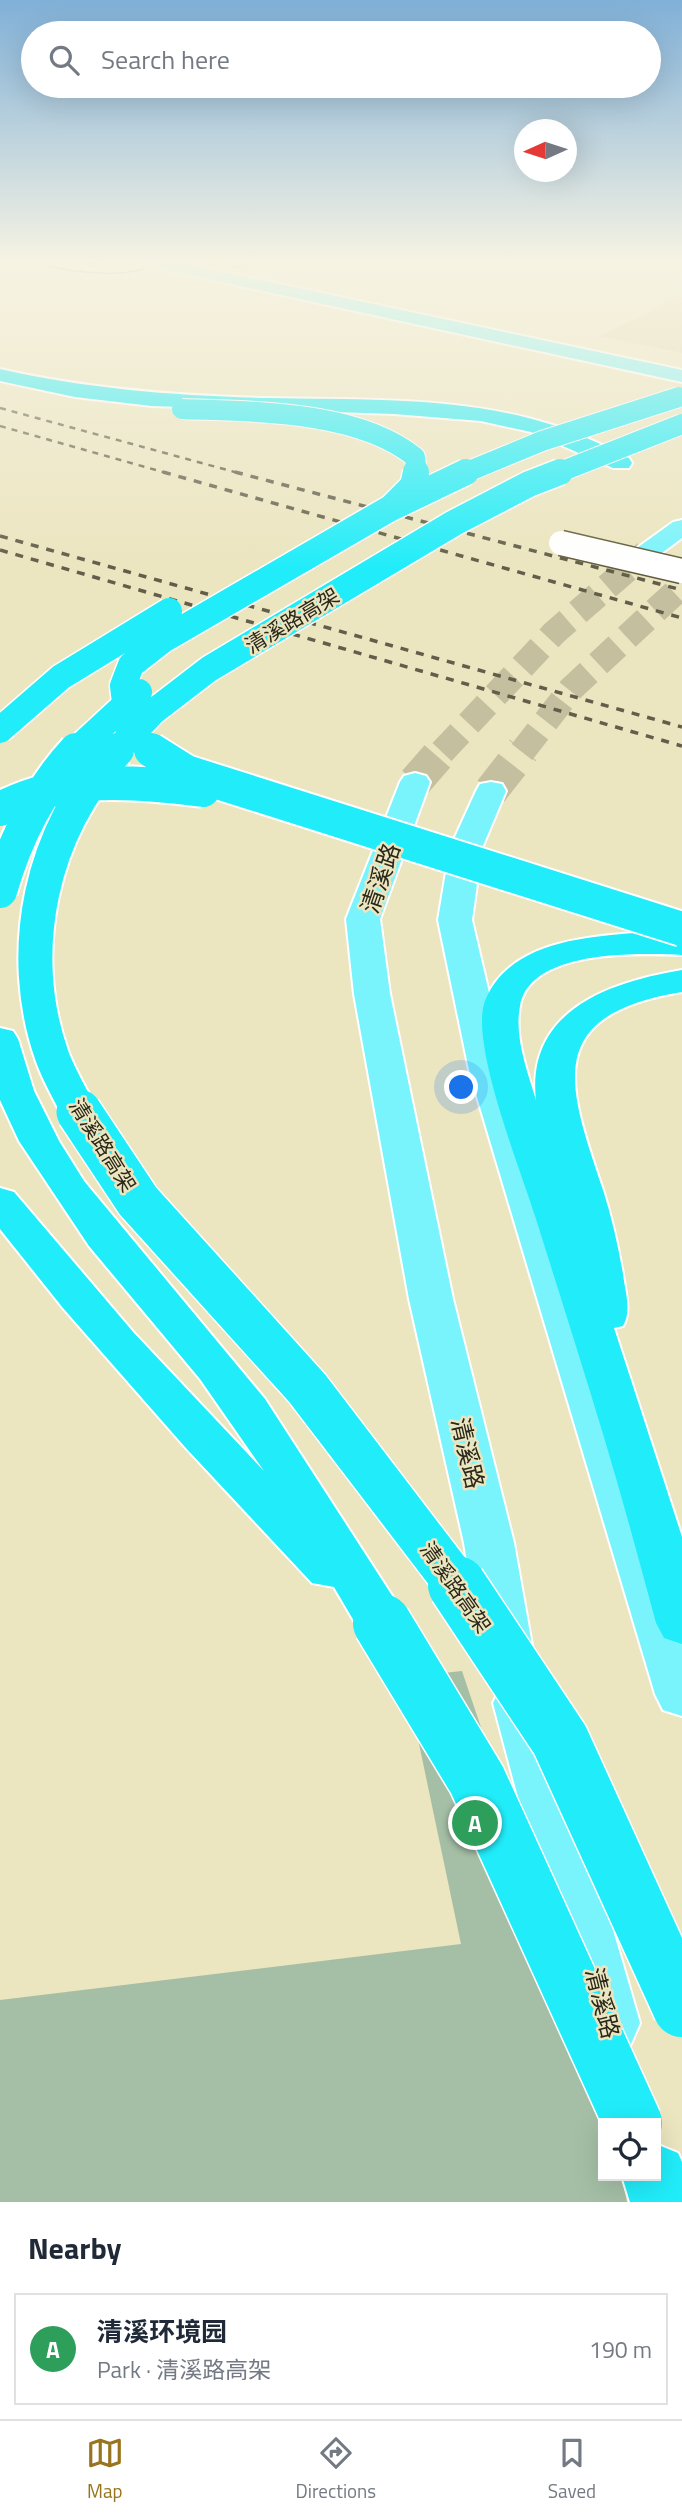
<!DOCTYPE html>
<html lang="en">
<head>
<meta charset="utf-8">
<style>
  :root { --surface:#fff; --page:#f2f2f3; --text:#1f2937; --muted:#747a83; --line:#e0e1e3; --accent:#97741d }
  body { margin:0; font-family:"Titillium Web","Noto Sans SC",sans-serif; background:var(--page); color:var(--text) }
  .controls { position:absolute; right:21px; bottom:21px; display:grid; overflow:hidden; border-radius:0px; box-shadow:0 7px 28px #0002 }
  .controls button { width:63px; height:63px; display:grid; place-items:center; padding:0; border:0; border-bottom:2px solid var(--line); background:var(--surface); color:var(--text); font:35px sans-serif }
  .compass { position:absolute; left:514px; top:119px; width:63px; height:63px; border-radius:50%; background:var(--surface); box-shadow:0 7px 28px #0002; rotate:267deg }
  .you { position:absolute; left:462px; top:1088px; width:24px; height:24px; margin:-18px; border:5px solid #fff; border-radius:50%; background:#1a73e8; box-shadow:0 0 0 10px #1a73e833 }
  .badge { display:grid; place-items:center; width:46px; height:46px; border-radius:50%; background:var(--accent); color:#fff; font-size:23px; font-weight:700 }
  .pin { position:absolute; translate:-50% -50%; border:4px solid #fff; box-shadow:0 2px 7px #0006 }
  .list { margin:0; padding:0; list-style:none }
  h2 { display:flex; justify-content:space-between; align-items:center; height:91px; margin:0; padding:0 28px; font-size:30px }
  h2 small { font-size:23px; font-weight:400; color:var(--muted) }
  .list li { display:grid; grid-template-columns:46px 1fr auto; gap:21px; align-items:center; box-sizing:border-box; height:112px; margin:0 14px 14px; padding:0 14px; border:2px solid var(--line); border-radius:0px }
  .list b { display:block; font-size:26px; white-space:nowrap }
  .list p { margin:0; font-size:23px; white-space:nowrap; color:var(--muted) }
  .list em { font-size:23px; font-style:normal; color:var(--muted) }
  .icon { flex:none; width:38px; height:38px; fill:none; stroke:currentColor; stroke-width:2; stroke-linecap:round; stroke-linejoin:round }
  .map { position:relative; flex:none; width:682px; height:2202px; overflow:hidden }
  .search { position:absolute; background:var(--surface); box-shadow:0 7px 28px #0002; left:21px; right:21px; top:21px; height:77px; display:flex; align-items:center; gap:18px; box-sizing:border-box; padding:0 24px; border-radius:38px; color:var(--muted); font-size:26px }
  .sheet { height:217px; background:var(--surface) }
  nav { display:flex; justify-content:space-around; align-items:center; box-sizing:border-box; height:98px; border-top:2px solid var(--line); background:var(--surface); font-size:19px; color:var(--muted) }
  nav a { display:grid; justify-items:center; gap:4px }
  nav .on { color:var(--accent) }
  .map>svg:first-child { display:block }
  .built { fill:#e2daaf }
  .green { fill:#a5bfa6 }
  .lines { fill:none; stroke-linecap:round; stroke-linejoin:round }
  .major-tunnel-far1 { stroke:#c4bf9f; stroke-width:26; stroke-dasharray:26 13; stroke-linecap:butt }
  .major-tunnel { stroke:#c4bf9f; stroke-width:34; stroke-dasharray:34 17; stroke-linecap:butt }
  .minor-casing { stroke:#625d3d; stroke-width:3 }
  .major-casing { stroke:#fff; stroke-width:4 }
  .highway-casing { stroke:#fff; stroke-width:4 }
  .minor { fill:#fff; fill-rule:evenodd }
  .major { fill:#7af4fc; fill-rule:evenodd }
  .highway { fill:#21edfa; fill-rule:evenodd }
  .rail-far1 { stroke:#625e4a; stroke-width:2.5; stroke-dasharray:6 6; stroke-linecap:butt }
  .rail { stroke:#625e4a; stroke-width:3.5; stroke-dasharray:8 8; stroke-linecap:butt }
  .minor-bridge-casing { stroke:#625d3d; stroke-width:27; stroke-linecap:butt }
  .highway-bridge-far4-casing { stroke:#fff; stroke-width:22; stroke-linecap:butt }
  .highway-bridge-far3-casing { stroke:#fff; stroke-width:29; stroke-linecap:butt }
  .highway-bridge-far2-casing { stroke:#fff; stroke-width:38; stroke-linecap:butt }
  .highway-bridge-far1-casing { stroke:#fff; stroke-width:48; stroke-linecap:butt }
  .highway-bridge-casing { stroke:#fff; stroke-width:61; stroke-linecap:butt }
  .minor-bridge { stroke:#fff; stroke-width:24 }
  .highway-bridge-far4 { stroke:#21edfa; stroke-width:20 }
  .highway-bridge-far3 { stroke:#21edfa; stroke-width:26 }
  .highway-bridge-far2 { stroke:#21edfa; stroke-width:34 }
  .highway-bridge-far1 { stroke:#21edfa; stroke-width:45 }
  .highway-bridge { stroke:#21edfa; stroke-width:58 }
  .labels { text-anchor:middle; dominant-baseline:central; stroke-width:5; stroke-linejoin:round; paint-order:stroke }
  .street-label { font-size:21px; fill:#2a281a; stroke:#ebe5c0 }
  .near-street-label { font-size:24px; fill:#2a281a; stroke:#ebe5c0 }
</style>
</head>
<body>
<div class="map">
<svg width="682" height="2202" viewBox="0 0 682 2202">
  <rect width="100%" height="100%" fill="#ebe5c0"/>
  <!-- built -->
  <path class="built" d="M682 296V353L599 336Z"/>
  <!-- green -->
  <path class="green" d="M462 1671 554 1944 603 2123V2176H622L627 2202H0V2000L461 1944 405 1677Z"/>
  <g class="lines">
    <!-- major-tunnel-far1 -->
    <path class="major-tunnel-far1" d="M442 752 554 633 646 553
      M522 752 571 689 682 586"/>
    <!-- major-tunnel -->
    <path class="major-tunnel" d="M415 782 443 750
      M491 791 523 750"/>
    <defs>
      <path id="minor" d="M41 260H74L95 264 121 260 154 261C135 281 68 270 43 264Z
        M232 260H251L239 267 233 266Z"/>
      <path id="major" d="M134 260H167L682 370V382L143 265Z
        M682 520V538L655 558H637L634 553 637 548 673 522Z
        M415 773 426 776 430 782 380 919 390 994 453 1299 514 1543 532 1645 524 1660 506 1666 488 1660 480 1645 464 1543 409 1299 354 994 346 919 400 782 404 776Z
        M491 782 502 784 506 791 482 848 472 920 507 1070 682 1612V1716L663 1710 655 1694 469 1070 438 920 450 848 476 791 480 784Z
        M520 1681 539 1687 547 1703 640 2023 631 2044 609 2053 587 2044 578 2023 493 1703 501 1687Z"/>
      <path id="highway" d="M0 369C88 389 177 396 268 398 360 400 457 396 546 423 575 431 602 445 629 458L632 463 629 468H613L531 432 481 421 394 414 152 406 75 397 0 381Z
        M635 933 682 935V955C640 953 530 949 520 1006 514 1036 527 1071 536 1100 526 1010 610 982 682 970V992C541 1015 568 1086 603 1190 612 1218 618 1246 623 1274 625 1292 632 1310 623 1326L614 1328 682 1537V1644L664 1638 656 1623C639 1560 622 1497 603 1434 581 1361 558 1289 535 1216 521 1171 469 1042 485 1001 508 943 582 937 635 933Z
        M0 1028 13 1031 18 1039 34 1091 59 1141 84 1181 265 1399 400 1608 408 1623 400 1638 382 1644 364 1638 334 1587 312 1583 185 1447 63 1308 0 1229V1188L14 1192 134 1333 264 1471 200 1379 89 1246 19 1141 0 1100Z
        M656 2144 678 2153 682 2162V2202H630L622 2176H656Z"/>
    </defs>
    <!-- minor casing -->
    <use href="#minor" class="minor-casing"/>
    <!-- major casing -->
    <use href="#major" class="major-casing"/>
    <!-- highway casing -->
    <use href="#highway" class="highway-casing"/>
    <!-- minor -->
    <use href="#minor" class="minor"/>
    <!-- major -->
    <use href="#major" class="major"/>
    <!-- highway -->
    <use href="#highway" class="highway"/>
    <!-- rail-far1 -->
    <path class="rail-far1" d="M0 408 242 474
      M0 426 170 474"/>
    <!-- rail -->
    <path class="rail" d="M163 472 682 618
      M235 472 682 590
      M0 536 682 727
      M0 550 682 746"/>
    <defs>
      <path id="minor-bridge" d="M561 543 682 571"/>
      <path id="highway-bridge-far4" d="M182 409C254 412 357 410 415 457L417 474
        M462 474 542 441 679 397
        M555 474 682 424"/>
      <path id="highway-bridge-far3" d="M393 506 413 486 416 472
        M0 730 61 677 169 611
        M74 752 139 692
        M115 752 153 712 209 669 454 523 529 484 560 472
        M152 752 128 728 123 686 131 665 163 640 389 509 466 472"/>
      <path id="highway-bridge-far2" d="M151 750 186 772 682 929
        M0 809C65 775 133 781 203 790
        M0 891C15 839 39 790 76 750
        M80 1114C71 1095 59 1076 52 1056 15 952 41 829 117 750"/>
      <path id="highway-bridge-far1" d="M79 1112 138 1201 307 1388 459 1587"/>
      <path id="highway-bridge" d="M457 1585 560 1740 682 2008
        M382 1623 477 1780 633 2123"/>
    </defs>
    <!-- minor-bridge casing -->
    <use href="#minor-bridge" class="minor-bridge-casing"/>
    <!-- highway-bridge-far4 casing -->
    <use href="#highway-bridge-far4" class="highway-bridge-far4-casing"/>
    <!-- highway-bridge-far3 casing -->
    <use href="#highway-bridge-far3" class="highway-bridge-far3-casing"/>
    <!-- highway-bridge-far2 casing -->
    <use href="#highway-bridge-far2" class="highway-bridge-far2-casing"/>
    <!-- highway-bridge-far1 casing -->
    <use href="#highway-bridge-far1" class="highway-bridge-far1-casing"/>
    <!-- highway-bridge casing -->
    <use href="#highway-bridge" class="highway-bridge-casing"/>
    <!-- minor-bridge -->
    <use href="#minor-bridge" class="minor-bridge"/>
    <!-- highway-bridge-far4 -->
    <use href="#highway-bridge-far4" class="highway-bridge-far4"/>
    <!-- highway-bridge-far3 -->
    <use href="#highway-bridge-far3" class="highway-bridge-far3"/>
    <!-- highway-bridge-far2 -->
    <use href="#highway-bridge-far2" class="highway-bridge-far2"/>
    <!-- highway-bridge-far1 -->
    <use href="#highway-bridge-far1" class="highway-bridge-far1"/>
    <!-- highway-bridge -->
    <use href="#highway-bridge" class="highway-bridge"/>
  </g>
  <!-- sky -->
  <linearGradient id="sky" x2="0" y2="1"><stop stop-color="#80b0d7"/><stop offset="0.46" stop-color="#f6f3e3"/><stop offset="1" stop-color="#f6f3e3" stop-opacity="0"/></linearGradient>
  <rect width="682" height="568" fill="url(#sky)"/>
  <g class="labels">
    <!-- street labels -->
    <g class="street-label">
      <text transform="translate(292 620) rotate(-31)">清溪路高架</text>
      <text transform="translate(103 1145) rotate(58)">清溪路高架</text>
      <text transform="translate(456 1587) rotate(55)">清溪路高架</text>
    </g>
    <!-- near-street labels -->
    <g class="near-street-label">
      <text transform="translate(380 878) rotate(-71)">清溪路</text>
      <text transform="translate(468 1453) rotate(77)">清溪路</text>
      <text transform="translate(603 2003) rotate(76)">清溪路</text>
    </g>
  </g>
</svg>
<div class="controls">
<button><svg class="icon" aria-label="locate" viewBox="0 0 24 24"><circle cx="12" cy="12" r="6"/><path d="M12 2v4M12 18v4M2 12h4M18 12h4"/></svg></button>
</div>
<svg class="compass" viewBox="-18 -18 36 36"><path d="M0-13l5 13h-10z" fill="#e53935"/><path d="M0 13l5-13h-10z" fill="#747a83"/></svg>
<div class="you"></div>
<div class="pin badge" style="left:475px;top:1823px;background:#2e9e5b">A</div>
<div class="search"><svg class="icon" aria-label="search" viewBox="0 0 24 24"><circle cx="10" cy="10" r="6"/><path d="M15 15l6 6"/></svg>Search here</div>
</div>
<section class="sheet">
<h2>Nearby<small></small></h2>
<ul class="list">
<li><span class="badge" style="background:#2e9e5b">A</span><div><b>清溪环境园</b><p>Park · 清溪路高架</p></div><em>190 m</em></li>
</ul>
</section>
<nav>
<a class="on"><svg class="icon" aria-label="map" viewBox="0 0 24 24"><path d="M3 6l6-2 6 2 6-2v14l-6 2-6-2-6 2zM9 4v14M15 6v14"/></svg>Map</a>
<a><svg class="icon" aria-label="directions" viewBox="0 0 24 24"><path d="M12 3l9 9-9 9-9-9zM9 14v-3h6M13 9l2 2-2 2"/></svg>Directions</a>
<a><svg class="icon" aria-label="saved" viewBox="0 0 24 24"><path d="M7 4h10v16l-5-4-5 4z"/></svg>Saved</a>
</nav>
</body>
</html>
